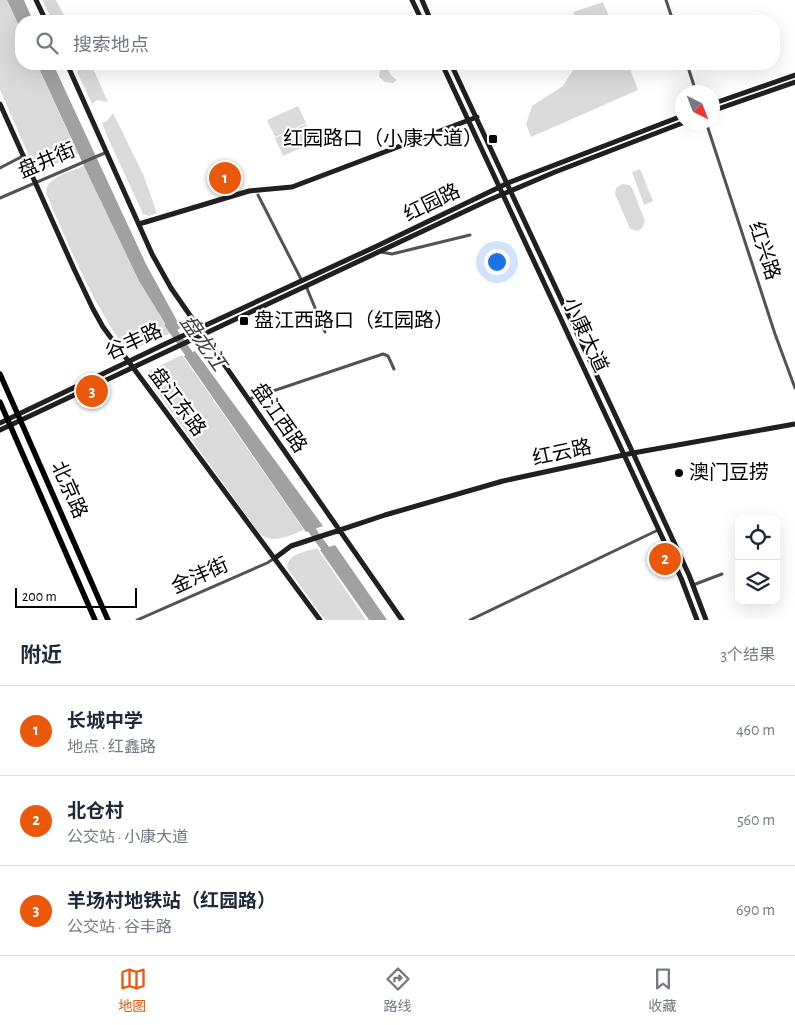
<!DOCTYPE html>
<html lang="zh">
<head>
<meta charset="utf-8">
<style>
  :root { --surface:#fff; --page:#f2f2f3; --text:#1f2937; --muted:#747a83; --line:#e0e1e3; --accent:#ea580c }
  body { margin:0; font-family:"Alegreya Sans","Noto Sans SC",sans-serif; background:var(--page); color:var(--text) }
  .controls { position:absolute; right:15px; bottom:15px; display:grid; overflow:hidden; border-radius:10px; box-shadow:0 5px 20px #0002 }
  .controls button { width:45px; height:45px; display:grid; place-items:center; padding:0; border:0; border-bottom:1px solid var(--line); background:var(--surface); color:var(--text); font:25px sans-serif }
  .compass { position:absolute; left:675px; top:85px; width:45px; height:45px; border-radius:50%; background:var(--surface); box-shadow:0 5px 20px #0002; rotate:138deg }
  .scale { position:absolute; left:15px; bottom:12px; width:122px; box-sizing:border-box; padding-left:5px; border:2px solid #000; border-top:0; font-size:14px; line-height:18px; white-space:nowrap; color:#000; -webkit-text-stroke:4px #fff; paint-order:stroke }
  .you { position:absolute; left:496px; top:261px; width:18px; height:18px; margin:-12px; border:4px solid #fff; border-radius:50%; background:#1a73e8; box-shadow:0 0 0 8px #1a73e833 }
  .badge { display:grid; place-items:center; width:32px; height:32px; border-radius:50%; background:var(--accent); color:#fff; font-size:16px; font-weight:700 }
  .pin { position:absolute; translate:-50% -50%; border:2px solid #fff; box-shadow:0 1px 5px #0006 }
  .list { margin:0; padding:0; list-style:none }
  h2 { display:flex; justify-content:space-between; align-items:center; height:65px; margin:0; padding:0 20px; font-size:21px }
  h2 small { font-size:16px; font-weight:400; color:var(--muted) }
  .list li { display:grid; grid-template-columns:32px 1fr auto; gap:15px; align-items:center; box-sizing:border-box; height:90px; padding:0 20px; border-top:1px solid var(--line) }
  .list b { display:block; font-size:19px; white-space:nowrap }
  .list p { margin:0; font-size:16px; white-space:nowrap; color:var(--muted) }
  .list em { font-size:16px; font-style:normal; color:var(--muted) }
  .icon { flex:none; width:28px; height:28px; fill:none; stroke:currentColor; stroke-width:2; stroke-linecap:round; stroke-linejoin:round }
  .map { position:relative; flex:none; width:795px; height:620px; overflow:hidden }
  .search { position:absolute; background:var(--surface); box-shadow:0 5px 20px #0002; left:15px; right:15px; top:15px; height:55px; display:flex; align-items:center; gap:12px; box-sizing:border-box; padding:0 18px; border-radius:20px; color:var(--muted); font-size:19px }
  .sheet { height:335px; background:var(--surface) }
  nav { display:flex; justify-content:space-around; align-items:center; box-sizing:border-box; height:70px; border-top:1px solid var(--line); background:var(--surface); font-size:14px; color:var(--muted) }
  nav a { display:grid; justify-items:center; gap:2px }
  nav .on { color:var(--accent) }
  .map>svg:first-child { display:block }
  .green { fill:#dadada }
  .water { fill:#a1a1a1 }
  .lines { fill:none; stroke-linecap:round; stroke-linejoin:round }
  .river { stroke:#a1a1a1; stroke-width:8 }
  .street { stroke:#535353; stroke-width:3 }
  .secondary { stroke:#202020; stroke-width:5 }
  .primary { stroke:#000; stroke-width:5.5 }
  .poi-dot { fill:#000; stroke:#fff; stroke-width:2 }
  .labels { text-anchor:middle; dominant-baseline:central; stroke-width:4.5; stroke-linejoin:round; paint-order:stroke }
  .poi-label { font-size:20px; fill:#000; stroke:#fff; text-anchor:start }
  .street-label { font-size:20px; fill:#000; stroke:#fff }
  .water-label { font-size:21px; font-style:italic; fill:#424242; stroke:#fff }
</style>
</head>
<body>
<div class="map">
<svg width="795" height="620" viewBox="0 0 795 620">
  <rect width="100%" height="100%" fill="#fff"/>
  <!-- green -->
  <path class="green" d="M0 0H7L21 30V64H37L78 154 42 170 34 167 0 90Z
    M42 0H56L67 21H53Z
    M603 2 611 21H576L573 12Z
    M91 64 108 102 97 100 92 104 77 72 83 65Z
    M386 64H389C387 73 391 75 397 80L393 83 385 82 379 77 380 69Z
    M577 64H628L638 90 531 137 526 124 532 106 563 86Z
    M298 106 306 123 275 137 267 120Z
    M113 113 143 174 157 213 149 216 143 214 107 136 102 123 107 121Z
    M306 124 314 142 283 156 275 138Z
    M84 166 139 281 171 333 131 350 125 349C92 301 69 247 46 193 45 177 71 172 84 166Z
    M640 169 653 201 644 205 632 172Z
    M622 184 629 185 632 188 645 221 642 228 638 231 630 229 615 194 616 188Z
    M182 355 304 530C290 535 274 545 260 534L147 378 149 371Z
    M317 548 366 620H325L287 568C288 553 305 552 317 548Z"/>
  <!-- water -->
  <path class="water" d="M7 0H24L33 21H21V30Z
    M37 64H53L146 264 181 328 171 333 139 281 84 166Z
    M195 351 323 526 306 532 184 356Z
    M335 545 387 620H369L320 550Z"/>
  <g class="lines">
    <!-- river -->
    <path class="river" d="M169 325 194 361
      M306 522 330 555"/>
    <!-- street -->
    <path class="street" d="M666 0 673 21
      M687 64 696 92
      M706 122 775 334 795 388
      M0 168 23 156
      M258 195 302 281
      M0 198 107 152
      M381 252 392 254 470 235
      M306 286 325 332
      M249 399 383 354 388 356 394 369
      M693 585 722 574
      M137 620 267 563 275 558
      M470 620 658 530"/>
    <!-- secondary -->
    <path class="secondary" d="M36 0 46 21
      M412 0 422 21
      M422 0 431 21
      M67 64 152 254 171 288 402 620
      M442 64 614 433 681 578 697 620
      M451 64 633 453 689 575 706 620
      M0 104 74 269 93 309 103 327 320 620
      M712 104 795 75
      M712 111 795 82
      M139 224 249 191 292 187 477 117
      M0 423 165 344 377 246 508 183 682 116
      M0 430 489 200 555 172 685 122
      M275 558 291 546 340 530 385 515 503 481 633 453 795 424"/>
    <!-- primary -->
    <path class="primary" d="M0 374 108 620
      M0 402 95 620"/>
  </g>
  <!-- markers -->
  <g class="poi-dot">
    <rect x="488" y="134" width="10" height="10" rx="2.5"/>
    <rect x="239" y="316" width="10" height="10" rx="2.5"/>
    <circle cx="679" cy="473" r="5"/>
  </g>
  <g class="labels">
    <!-- poi labels -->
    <g class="poi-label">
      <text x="483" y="139" text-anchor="end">红园路口（小康大道）</text>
      <text x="254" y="321">盘江西路口（红园路）</text>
      <text x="689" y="473">澳门豆捞</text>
    </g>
    <!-- street labels -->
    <g class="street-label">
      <text transform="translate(47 161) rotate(-23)">盘井街</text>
      <text transform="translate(432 203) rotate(-26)">红园路</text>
      <text transform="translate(764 251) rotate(72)">红兴路</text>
      <text transform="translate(585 335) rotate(65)">小康大道</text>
      <text transform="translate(134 342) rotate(-25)">谷丰路</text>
      <text transform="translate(177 402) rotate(53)">盘江东路</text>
      <text transform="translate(279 418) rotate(55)">盘江西路</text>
      <text transform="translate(562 453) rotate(-12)">红云路</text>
      <text transform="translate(69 490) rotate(66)">北京路</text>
      <text transform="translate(200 576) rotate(-24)">金沣街</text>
    </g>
    <!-- water labels -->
    <g class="water-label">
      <text transform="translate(203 343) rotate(55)">盘龙江</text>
    </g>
  </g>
</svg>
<div class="controls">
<button><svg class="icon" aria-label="locate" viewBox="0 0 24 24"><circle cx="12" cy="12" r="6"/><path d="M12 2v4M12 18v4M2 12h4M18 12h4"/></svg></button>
<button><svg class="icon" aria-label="layers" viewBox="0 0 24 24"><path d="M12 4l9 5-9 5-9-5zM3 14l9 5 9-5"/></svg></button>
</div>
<svg class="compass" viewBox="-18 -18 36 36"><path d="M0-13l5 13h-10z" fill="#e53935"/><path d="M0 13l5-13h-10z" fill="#747a83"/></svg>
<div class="scale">200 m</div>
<div class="you"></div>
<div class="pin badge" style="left:225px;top:178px">1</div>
<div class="pin badge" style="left:665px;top:559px">2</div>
<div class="pin badge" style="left:92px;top:391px">3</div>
<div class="search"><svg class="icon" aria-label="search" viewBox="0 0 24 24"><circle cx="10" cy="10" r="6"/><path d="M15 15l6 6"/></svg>搜索地点</div>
</div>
<section class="sheet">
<h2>附近<small>3个结果</small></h2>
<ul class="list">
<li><span class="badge">1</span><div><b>长城中学</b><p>地点 · 红鑫路</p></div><em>460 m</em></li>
<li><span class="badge">2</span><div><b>北仓村</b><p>公交站 · 小康大道</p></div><em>560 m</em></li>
<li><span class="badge">3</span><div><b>羊场村地铁站（红园路）</b><p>公交站 · 谷丰路</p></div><em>690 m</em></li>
</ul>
</section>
<nav>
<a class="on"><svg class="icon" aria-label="map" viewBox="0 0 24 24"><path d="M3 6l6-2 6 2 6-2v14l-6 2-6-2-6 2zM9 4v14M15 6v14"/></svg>地图</a>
<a><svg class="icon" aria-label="directions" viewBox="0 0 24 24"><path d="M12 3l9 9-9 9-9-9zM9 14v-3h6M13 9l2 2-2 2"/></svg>路线</a>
<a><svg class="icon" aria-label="saved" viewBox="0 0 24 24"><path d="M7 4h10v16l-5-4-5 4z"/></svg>收藏</a>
</nav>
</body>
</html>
